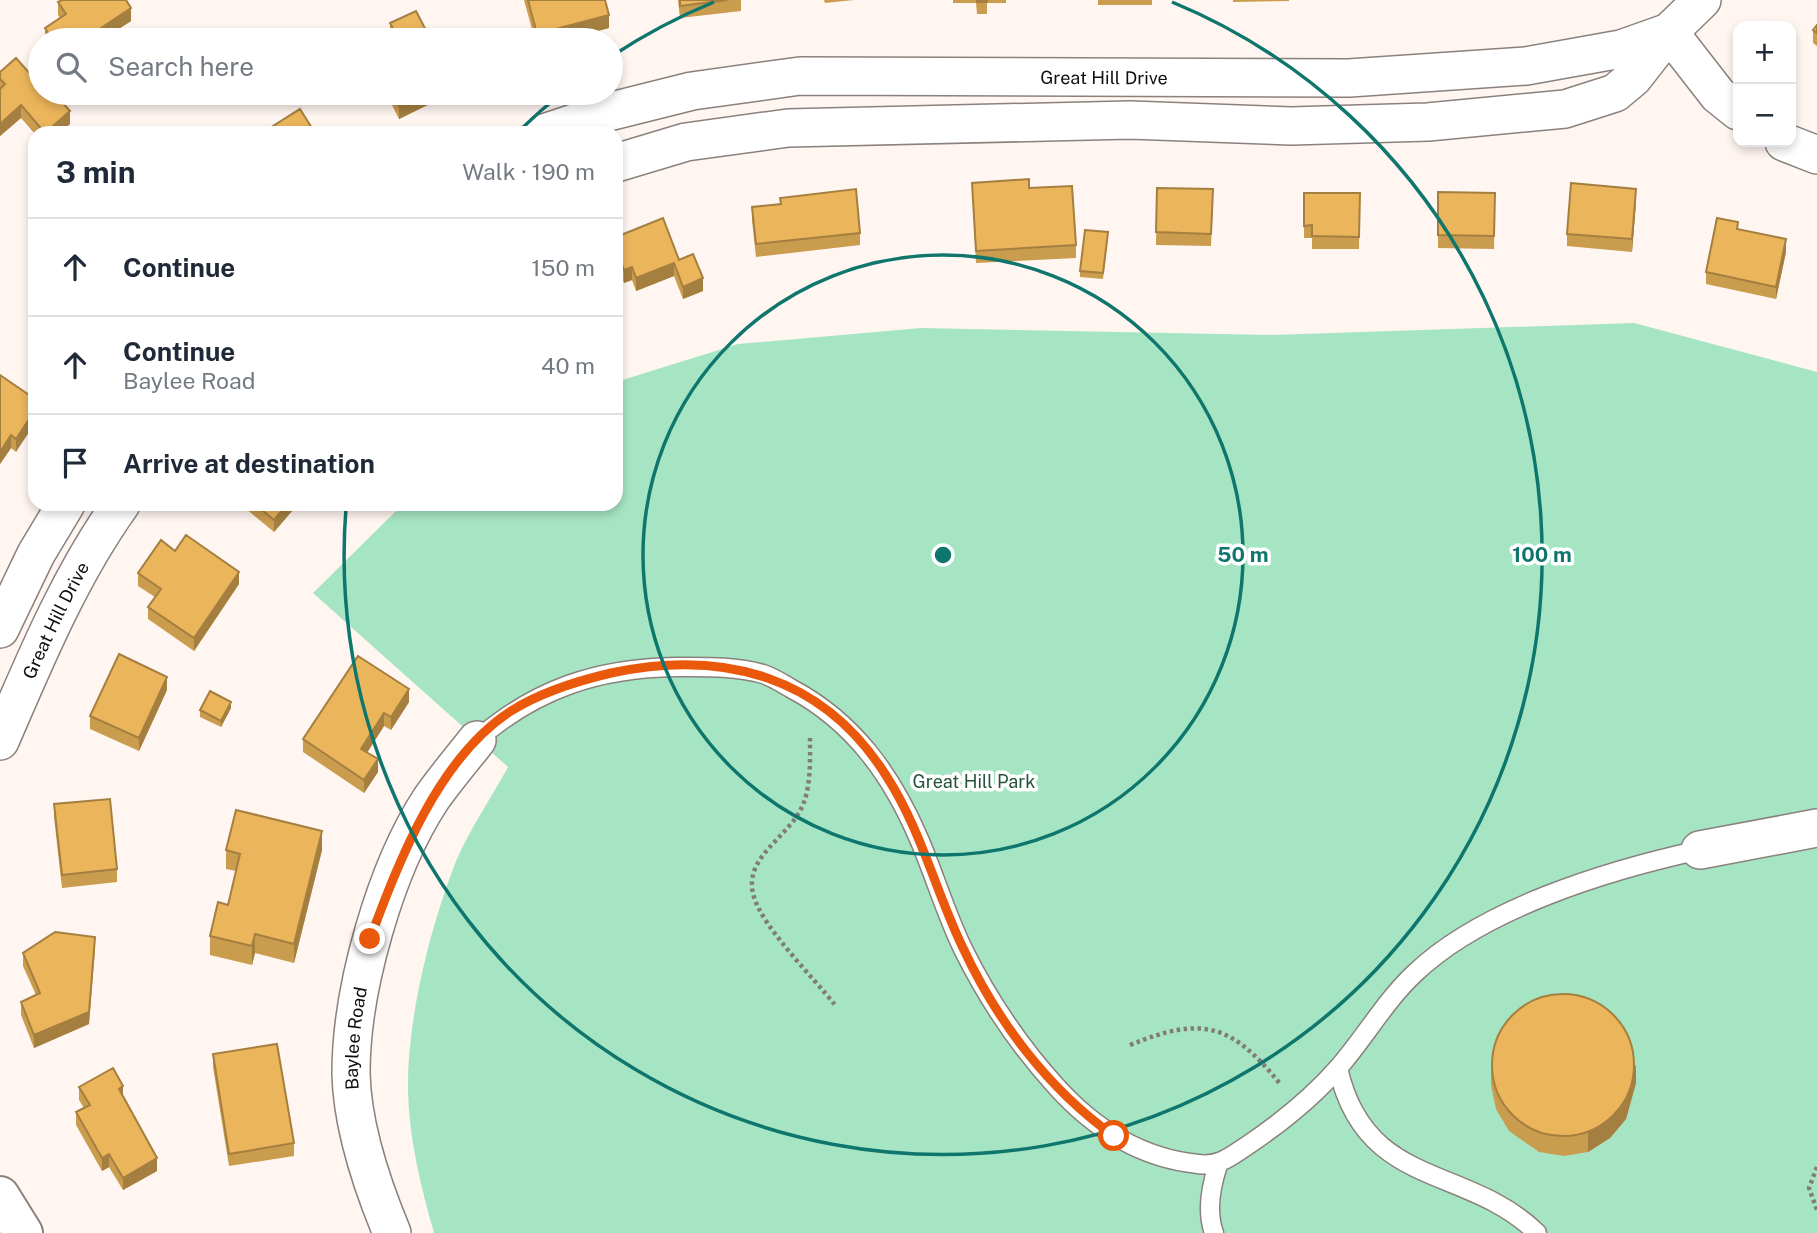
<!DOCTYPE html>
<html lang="en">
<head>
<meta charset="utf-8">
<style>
  :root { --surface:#fff; --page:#f2f2f3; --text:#1f2937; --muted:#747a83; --line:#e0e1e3 }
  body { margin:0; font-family:"Public Sans",sans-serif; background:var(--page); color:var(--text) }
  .controls { position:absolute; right:21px; top:21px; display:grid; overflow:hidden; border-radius:14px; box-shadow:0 4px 10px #0003 }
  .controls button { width:63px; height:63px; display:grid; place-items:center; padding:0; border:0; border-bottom:2px solid var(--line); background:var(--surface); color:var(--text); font:35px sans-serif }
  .stop { position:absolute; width:21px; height:21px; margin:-16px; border:5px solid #ea580c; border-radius:50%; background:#fff }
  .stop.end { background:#ea580c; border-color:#fff; box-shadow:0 2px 7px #0008 }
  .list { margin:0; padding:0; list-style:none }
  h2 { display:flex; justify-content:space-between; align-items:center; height:91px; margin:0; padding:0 28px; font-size:30px }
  h2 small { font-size:23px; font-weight:400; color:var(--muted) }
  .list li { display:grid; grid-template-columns:46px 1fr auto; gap:21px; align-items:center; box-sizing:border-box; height:98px; padding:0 28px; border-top:2px solid var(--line) }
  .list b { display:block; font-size:26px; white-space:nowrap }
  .list p { margin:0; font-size:23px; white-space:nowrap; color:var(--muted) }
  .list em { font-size:23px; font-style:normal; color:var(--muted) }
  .icon { flex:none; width:38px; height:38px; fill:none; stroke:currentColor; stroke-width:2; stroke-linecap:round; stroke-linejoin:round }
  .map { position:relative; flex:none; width:1817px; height:1233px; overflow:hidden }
  .search { position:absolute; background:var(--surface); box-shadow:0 4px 10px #0003; left:28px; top:28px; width:595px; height:77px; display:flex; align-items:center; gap:18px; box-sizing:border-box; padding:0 24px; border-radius:38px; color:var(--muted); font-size:26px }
  .panel { position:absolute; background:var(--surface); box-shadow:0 4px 10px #0003; left:28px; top:126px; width:595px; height:385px; border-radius:21px }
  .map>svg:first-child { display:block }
  .green { fill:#a6e5c3 }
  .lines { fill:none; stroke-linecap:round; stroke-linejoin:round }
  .service-casing { stroke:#8b817c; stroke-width:21 }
  .minor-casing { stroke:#8b817c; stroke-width:40 }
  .tertiary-casing { stroke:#8b817c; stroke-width:42 }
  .path { stroke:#827c79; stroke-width:4.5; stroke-dasharray:3.5 3.5; stroke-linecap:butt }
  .service { stroke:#fff; stroke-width:18 }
  .minor { stroke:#fff; stroke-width:37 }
  .tertiary { stroke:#fff; stroke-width:38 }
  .wall { fill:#ca9c4e }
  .shaded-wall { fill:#a47f40 }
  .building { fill:#ebb55b; stroke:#a47f40; stroke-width:2 }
  .route { stroke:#ea580c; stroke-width:9 }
  .ring { fill:none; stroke:#0f766e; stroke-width:3.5 }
  .labels { text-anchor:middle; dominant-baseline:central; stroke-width:7; stroke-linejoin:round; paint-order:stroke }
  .street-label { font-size:18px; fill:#100d0b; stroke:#fff }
  .park-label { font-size:18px; fill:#25523c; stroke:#fff }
  .centre { fill:#0f766e; stroke:#fff; stroke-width:3.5 }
  .ring-label { font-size:21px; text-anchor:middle; font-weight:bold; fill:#0f766e; stroke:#fff; stroke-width:7; stroke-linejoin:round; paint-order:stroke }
</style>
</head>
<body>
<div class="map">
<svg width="1817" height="1233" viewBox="0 0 1817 1233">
  <rect width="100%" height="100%" fill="#fff5f1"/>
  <!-- green -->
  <path class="green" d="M1634 323 1817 372V1233H434C421 1187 409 1139 408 1091 407 1019 430 928 456 861 470 829 491 798 508 767L313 593 398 509 404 504H616V382L738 344 921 328 1272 335Z"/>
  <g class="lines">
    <defs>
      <path id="service" d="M477 740C535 689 598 668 676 667 705 667 735 666 763 674 773 677 783 684 792 689 854 722 892 776 919 839 935 876 946 915 964 951 988 999 1018 1044 1054 1084 1092 1127 1139 1158 1198 1164 1219 1167 1231 1156 1248 1145 1282 1122 1313 1097 1339 1067 1365 1037 1386 1000 1415 973 1483 908 1609 870 1700 850
        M1338 1068C1365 1190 1467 1164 1537 1233
        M1214 1233C1206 1211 1211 1186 1218 1165"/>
      <g id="minor">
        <path d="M1669 32 1718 95 1738 111"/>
        <path id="s1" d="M544 133 604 113 692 91 800 76 1349 78 1526 66 1621 49 1669 32"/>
        <path d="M1784 142 1817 155"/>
        <path d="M616 163 686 142 788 128 1130 120 1291 126 1428 122 1565 109 1615 93 1633 78 1669 32 1702 0"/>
        <path d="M0 629 36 554 66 504"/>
        <path id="s2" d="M0 741C35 660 69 577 121 504"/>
        <path d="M1700 850 1817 828"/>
        <path id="s3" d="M392 1233C372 1185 352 1126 351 1073 351 990 385 869 431 799 445 779 462 759 477 740"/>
      </g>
      <path id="tertiary" d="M0 1196 23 1233"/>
    </defs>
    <!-- service casing -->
    <use href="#service" class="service-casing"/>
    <!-- minor casing -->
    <use href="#minor" class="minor-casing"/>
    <!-- tertiary casing -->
    <use href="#tertiary" class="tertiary-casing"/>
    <!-- path -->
    <path class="path" d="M810 738C810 758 811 783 804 802 792 837 741 856 754 897 763 928 814 978 835 1005
      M1130 1045C1203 1015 1232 1024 1281 1085
      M1817 1167 1809 1188 1817 1210"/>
    <!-- service -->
    <use href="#service" class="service"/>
    <!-- minor -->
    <use href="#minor" class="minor"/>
    <!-- tertiary -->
    <use href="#tertiary" class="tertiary"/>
  </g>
  <!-- wall -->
  <path class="wall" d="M524 0H605L609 28 563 40H535Z
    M678 0H741V11L680 18Z
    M824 0H854L825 3Z
    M953 0H1006V3H987V14H977L976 3H953Z
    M1098 0H1152V5H1098Z
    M1233 0H1289V1L1233 2Z
    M58 2 131 21 102 40H45V28L60 18 58 15Z
    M390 23 431 40H392L390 36Z
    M1817 25V46L1813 43V30Z
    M0 72 70 124 59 133H35V134L21 118 0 136Z
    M386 93H450V94L399 119Z
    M972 183 1029 188 1076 245V258L976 263Z
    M1157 188 1213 202 1211 246 1156 245Z
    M1438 192 1495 193 1494 249 1438 248Z
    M1304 193H1360L1359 249H1312V238H1304Z
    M780 198 860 233V245L756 257 752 220V207L780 204Z
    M1636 202 1632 252 1567 246V234Z
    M1738 229 1786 252 1776 299 1706 284V272Z
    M616 237 679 260 703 291 683 299 674 276 636 291 632 280 624 283 616 263Z
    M1108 239 1103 279 1080 277V271Z
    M35 339V355L33 354V341Z
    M0 375 35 399 16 452 11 448 0 464Z
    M240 504H298L274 532Z
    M138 573 239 584 194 651 148 619V607L155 597 138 586Z
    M167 690 139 751 90 729V716Z
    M409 702 391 730 384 726 367 753 378 772 364 793 303 752V739Z
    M231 708 221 727 200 717V710Z
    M54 804 117 869V882L62 888 54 817Z
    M226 850H322L294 963 255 953 252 965 210 955V936L228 905 236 871 226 869Z
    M95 950 89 1024 34 1048 21 1015V1002L36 995 23 966V953Z
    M213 1054 294 1143V1156L229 1166 213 1067Z
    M1491 1066 1636 1083 1626 1119 1610 1138 1588 1152 1564 1156 1539 1152 1509 1131 1496 1109 1491 1085Z
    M79 1087 123 1097 157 1171 123 1190 109 1167 102 1171 76 1125V1112L84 1108 79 1100Z"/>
  <!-- shaded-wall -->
  <path class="shaded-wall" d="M131 8V21L102 40H83Z
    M609 15V28L563 40H537V34Z
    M82 93H93L82 99Z
    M426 93H450V94L399 119V106Z
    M21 105V118L0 136V124Z
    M70 111V124L59 133H45Z
    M1636 189V202L1632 252V239Z
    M1786 239V252L1776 299V287Z
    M674 263V276L636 291V278Z
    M632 267V280L624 283V270Z
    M703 278V291L683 299V287Z
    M35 410V423L16 452V439Z
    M11 435V448L0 464V452Z
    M287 504H298L274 532V520Z
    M239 572V584L194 651V638Z
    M167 677V690L139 751V738Z
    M409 689V702L391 730V717Z
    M231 702V708L221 727V721Z
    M384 713V726L361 762V749Z
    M378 759V772L364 793V780Z
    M322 831V850L294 963V944Z
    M255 934V953L252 965V946Z
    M95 937 89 1024 34 1048V1035Z
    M1636 1065V1083L1626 1119 1610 1138 1588 1152V1133Z
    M123 1086V1099L119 1089Z
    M109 1154V1167L102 1171V1158Z
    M157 1158V1171L123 1190V1178Z"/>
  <!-- building -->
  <path class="building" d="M62 0H126L131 8 83 40H52L45 28 66 14 58 2Z
    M528 0H605L609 15 537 34Z
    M680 0H727L680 6Z
    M977 0H987V2H977Z
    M416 11 431 40H399L390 23Z
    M1817 25V33L1813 30Z
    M16 58 39 84 40 83V93H54L70 111 45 133 21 105 0 124V89L5 84 0 79V72Z
    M392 93H426L399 106Z
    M300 109 315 133H262Z
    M1029 179V188L1072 186 1076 245 976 251 972 183Z
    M1571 183 1636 189 1632 239 1567 234Z
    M1157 188 1213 189 1211 234 1156 232Z
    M856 189 860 233 756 244 752 207 781 204 780 198Z
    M1438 192 1495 193 1494 236 1438 235Z
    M1304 193H1360L1359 237 1312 236V225L1304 226Z
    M663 218 679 260 693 254 703 278 683 287 674 263 636 278 632 267 624 270 616 250V237Z
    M1717 218 1738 222 1737 229 1786 239 1776 287 1706 272Z
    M1085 230 1108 232 1103 273 1080 271Z
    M0 375 35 399V410L16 439 11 435 0 452Z
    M255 504H287L274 520Z
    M186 535 239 572 194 638 148 607 161 589 138 573 161 540 175 551Z
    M119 654 167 677 139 738 90 716Z
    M358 656 409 689 391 717 384 713 361 749 378 759 364 780 303 739Z
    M210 691 231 702 221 721 200 710Z
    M110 799 117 869 62 875 54 804Z
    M236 810 322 831 294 944 255 934 252 946 210 936 218 902 228 905 240 854 226 850Z
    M55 932 95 937 89 1012 34 1035 21 1002 40 993 23 953Z
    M1492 1065a71 71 0 1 1 142 0a71 71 0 1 1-142 0Z
    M277 1044 294 1143 229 1154 213 1054Z
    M113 1068 123 1086 119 1089 157 1158 123 1178 109 1154 102 1158 76 1112 90 1105 79 1087Z"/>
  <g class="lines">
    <!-- route -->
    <path class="route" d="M370 939C399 861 438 758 511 711 541 692 577 681 611 673 724 649 824 676 887 777 921 830 936 892 963 948 997 1021 1048 1089 1114 1136"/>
  </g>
  <!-- distance rings -->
  <g class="ring">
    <circle cx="943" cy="555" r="300"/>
    <path d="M519 131A599 599 0 0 1 562 93M612 56A599 599 0 0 1 714 2M1172 2A599 599 0 1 1 346 508"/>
  </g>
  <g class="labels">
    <!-- street labels -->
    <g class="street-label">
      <text stroke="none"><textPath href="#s1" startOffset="567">Great Hill Drive</textPath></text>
      <text stroke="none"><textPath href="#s2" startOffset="133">Great Hill Drive</textPath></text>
      <text stroke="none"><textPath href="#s3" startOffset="201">Baylee Road</textPath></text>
    </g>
    <!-- park labels -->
    <g class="park-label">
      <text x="974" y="781">Great Hill Park</text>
    </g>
  </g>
  <circle cx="943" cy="555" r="10" class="centre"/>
  <g class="ring-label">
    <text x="1243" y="562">50 m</text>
    <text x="1542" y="562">100 m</text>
  </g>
</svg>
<div class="controls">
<button>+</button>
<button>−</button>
</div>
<div class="stop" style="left:1114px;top:1136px"></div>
<div class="stop end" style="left:370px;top:939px"></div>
<div class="search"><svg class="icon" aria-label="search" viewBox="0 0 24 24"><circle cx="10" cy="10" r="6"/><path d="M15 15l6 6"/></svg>Search here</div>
<section class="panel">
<h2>3 min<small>Walk · 190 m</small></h2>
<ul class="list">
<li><svg class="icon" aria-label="ahead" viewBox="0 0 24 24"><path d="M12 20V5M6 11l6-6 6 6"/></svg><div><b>Continue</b></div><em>150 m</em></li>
<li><svg class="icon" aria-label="ahead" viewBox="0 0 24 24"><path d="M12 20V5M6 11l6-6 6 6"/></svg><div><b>Continue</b><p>Baylee Road</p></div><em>40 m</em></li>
<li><svg class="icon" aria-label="arrive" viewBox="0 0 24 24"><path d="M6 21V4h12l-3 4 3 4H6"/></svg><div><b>Arrive at destination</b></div></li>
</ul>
</section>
</div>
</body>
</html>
